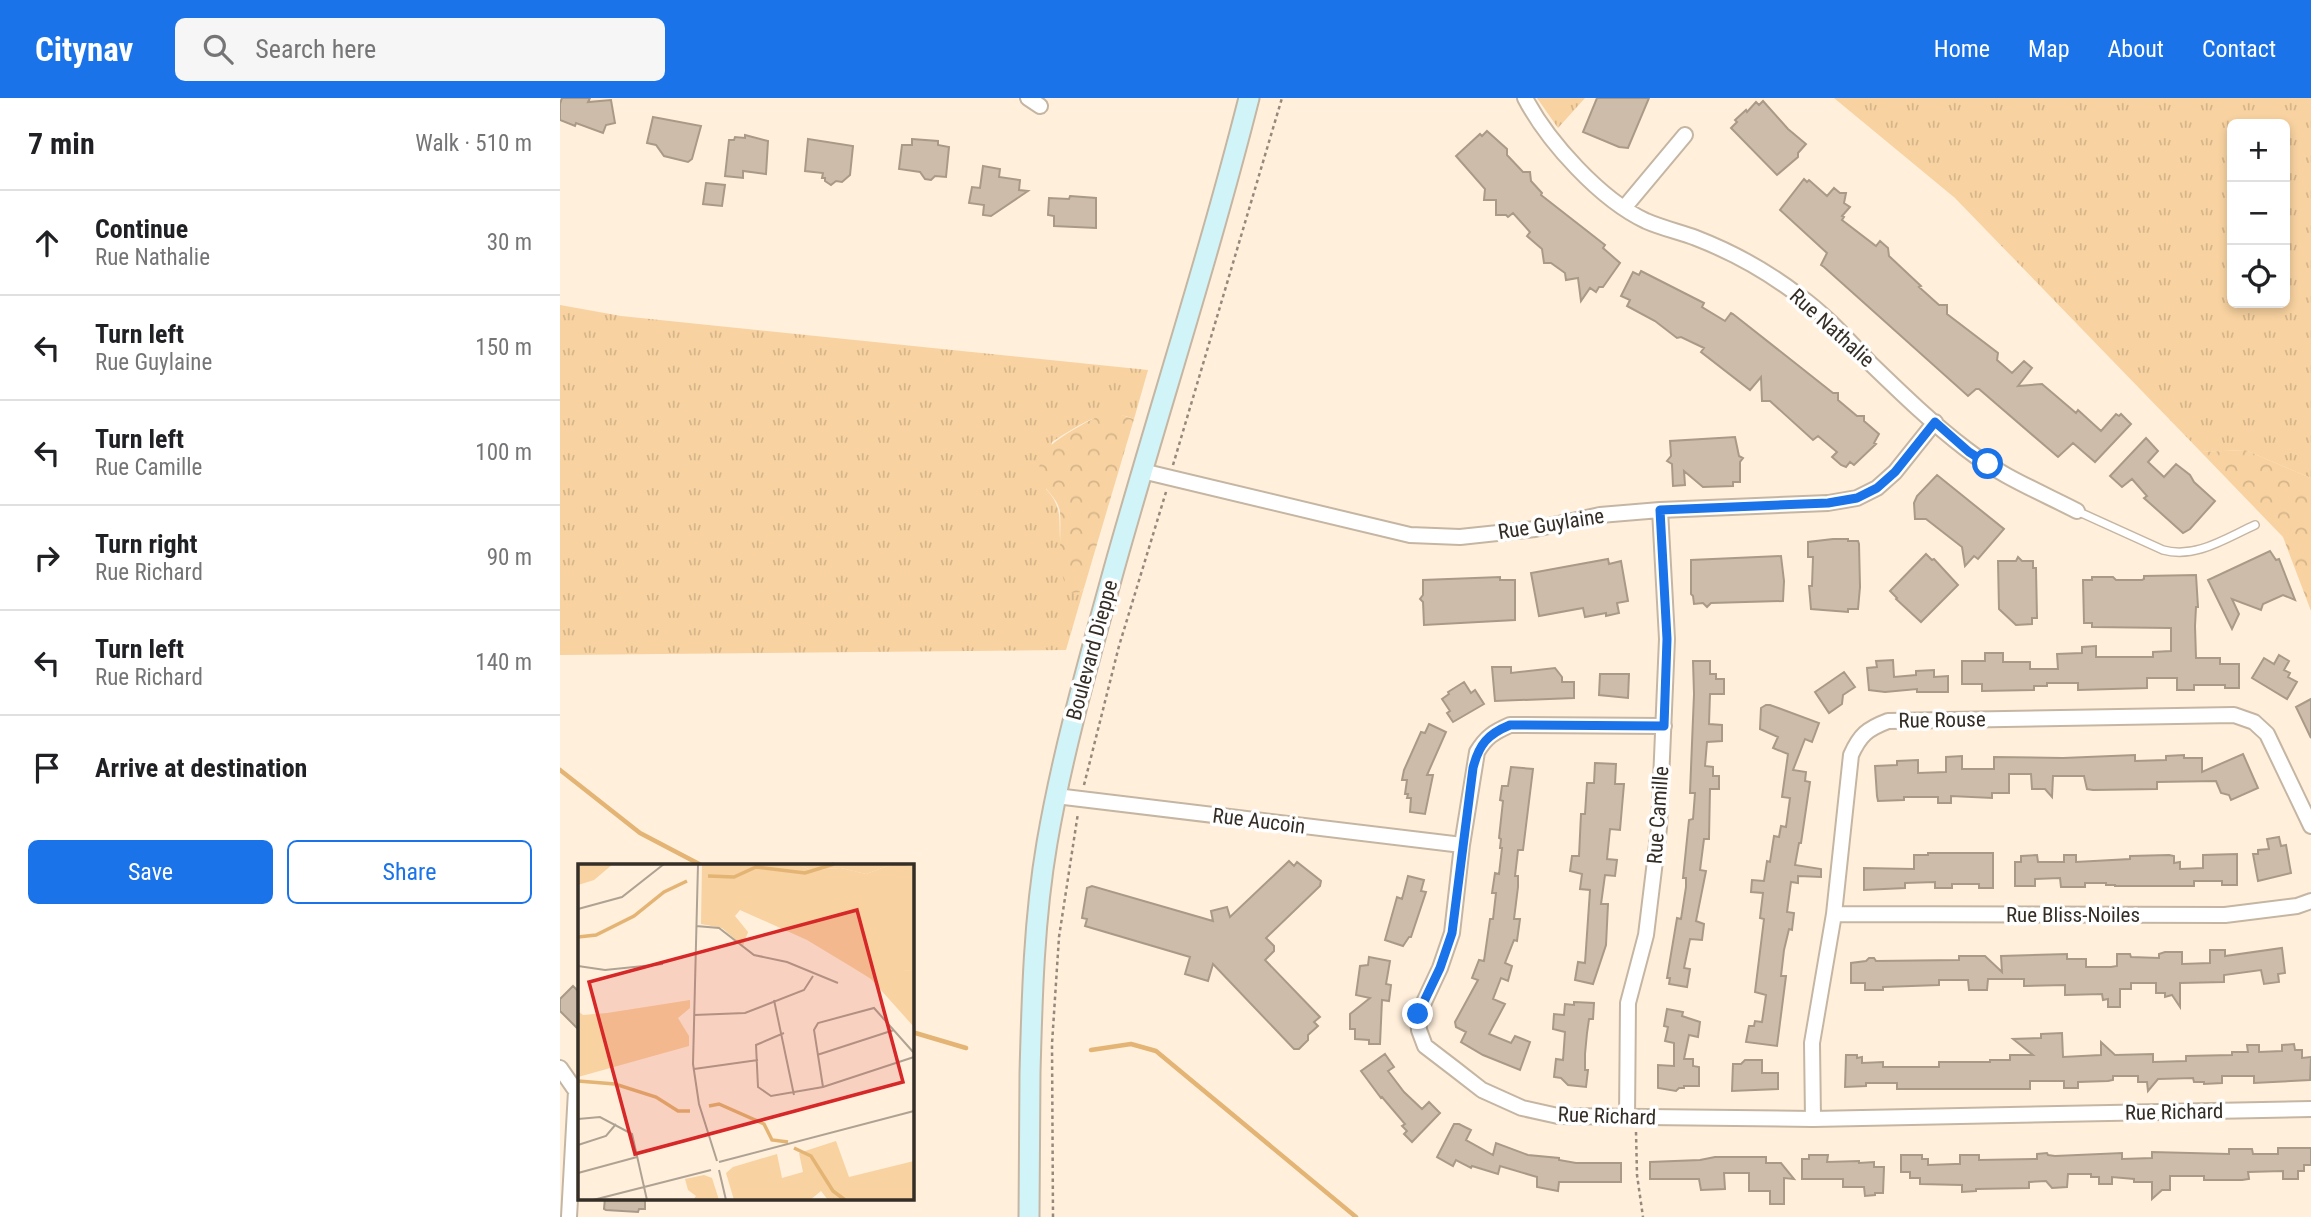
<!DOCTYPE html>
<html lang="en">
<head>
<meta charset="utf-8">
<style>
  :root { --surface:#fff; --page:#f6f6f6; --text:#202124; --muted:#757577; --line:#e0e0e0; --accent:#1a73e8 }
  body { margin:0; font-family:"Roboto Condensed",sans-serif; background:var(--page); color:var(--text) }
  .controls { position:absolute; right:21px; top:21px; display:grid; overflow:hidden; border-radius:10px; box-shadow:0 4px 10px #0003 }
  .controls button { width:63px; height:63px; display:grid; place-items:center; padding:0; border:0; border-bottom:2px solid var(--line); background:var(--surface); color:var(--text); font:35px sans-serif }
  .stop { position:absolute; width:21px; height:21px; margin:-16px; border:5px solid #1a73e8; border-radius:50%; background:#fff }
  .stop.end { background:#1a73e8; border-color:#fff; box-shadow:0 2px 7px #0008 }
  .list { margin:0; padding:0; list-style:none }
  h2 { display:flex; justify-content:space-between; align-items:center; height:91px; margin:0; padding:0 28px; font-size:30px }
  h2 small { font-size:23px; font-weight:400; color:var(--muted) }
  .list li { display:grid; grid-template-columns:46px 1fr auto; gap:21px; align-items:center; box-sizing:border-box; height:105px; padding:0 28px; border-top:2px solid var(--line) }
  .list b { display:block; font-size:26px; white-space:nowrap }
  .list p { margin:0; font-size:23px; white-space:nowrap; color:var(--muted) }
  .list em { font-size:23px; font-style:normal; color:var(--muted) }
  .actions { display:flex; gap:14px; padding:21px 28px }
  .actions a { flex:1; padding:16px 0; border:2px solid var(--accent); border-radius:10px; text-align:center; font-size:24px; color:var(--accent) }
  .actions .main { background:var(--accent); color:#fff }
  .icon { flex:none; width:38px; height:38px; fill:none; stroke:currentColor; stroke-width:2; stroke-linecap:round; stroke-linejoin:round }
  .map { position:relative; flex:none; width:1751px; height:1119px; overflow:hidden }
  header { display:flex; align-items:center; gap:42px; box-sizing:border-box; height:98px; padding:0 35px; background:var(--accent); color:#fff }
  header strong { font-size:33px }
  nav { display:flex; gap:38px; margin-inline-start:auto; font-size:24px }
  .search { width:490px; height:63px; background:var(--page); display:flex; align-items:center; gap:18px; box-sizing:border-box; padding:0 24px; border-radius:10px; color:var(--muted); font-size:26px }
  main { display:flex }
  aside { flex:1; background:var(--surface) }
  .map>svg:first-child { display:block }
  .grass { fill:url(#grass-tufts); fill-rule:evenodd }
  .forest { fill:url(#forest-crowns) }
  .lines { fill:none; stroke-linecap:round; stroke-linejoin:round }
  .stream { stroke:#e3b474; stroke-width:4.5 }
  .building { fill:#ccbca9; stroke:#a99a88; stroke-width:2 }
  .lane-casing { stroke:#c5b6a3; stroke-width:10 }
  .street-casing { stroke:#c5b6a3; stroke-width:18 }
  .secondary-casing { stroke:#c5b6a3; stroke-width:23 }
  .path { stroke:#94897c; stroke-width:2.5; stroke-dasharray:3.5 3.5; stroke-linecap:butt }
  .lane { stroke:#fff; stroke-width:7 }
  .street { stroke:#fff; stroke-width:14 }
  .secondary { stroke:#d1f4f8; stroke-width:19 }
  .route { stroke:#1a73e8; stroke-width:9 }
  .labels { text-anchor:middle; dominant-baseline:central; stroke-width:7; stroke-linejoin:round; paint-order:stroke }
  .street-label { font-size:21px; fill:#342e26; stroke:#fff }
  .inset-river { fill:none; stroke:#e3b474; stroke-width:3.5 }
  .inset-road { fill:none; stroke:#aea293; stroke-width:2 }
  .view { fill:#d62828; fill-opacity:0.15; stroke:#d62828; stroke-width:3.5 }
  .inset-edge { fill:none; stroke:#342e26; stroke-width:3.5 }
</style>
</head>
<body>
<header>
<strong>Citynav</strong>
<div class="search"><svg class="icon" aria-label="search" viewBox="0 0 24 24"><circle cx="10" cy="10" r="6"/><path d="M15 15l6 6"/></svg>Search here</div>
<nav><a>Home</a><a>Map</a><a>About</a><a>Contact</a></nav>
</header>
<main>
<aside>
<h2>7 min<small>Walk · 510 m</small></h2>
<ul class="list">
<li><svg class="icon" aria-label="ahead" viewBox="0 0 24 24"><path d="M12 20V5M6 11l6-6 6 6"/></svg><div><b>Continue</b><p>Rue Nathalie</p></div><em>30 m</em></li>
<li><svg class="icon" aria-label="left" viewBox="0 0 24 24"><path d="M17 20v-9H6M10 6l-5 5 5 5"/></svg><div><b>Turn left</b><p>Rue Guylaine</p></div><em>150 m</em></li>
<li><svg class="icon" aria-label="left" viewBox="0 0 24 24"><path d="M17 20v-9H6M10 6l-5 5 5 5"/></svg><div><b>Turn left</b><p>Rue Camille</p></div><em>100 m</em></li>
<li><svg class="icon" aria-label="right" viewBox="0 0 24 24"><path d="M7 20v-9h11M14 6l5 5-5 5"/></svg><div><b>Turn right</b><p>Rue Richard</p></div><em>90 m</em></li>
<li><svg class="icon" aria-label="left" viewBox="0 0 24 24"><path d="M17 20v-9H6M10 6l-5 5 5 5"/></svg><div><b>Turn left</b><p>Rue Richard</p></div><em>140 m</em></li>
<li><svg class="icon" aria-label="arrive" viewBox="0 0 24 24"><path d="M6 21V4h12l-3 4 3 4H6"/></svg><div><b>Arrive at destination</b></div></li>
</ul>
<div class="actions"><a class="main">Save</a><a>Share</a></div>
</aside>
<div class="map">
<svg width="1751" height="1119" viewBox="0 0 1751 1119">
  <defs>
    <pattern id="grass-tufts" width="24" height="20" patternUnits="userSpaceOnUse" patternTransform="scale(1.75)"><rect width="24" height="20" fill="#f8d2a0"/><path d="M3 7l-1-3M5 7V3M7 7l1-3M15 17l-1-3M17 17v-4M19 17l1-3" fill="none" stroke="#d5b58a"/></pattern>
    <pattern id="forest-crowns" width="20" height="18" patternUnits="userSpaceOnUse" patternTransform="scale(1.75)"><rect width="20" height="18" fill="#f8d2a0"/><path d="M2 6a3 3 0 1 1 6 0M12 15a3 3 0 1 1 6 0" fill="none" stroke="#d5b58a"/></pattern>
  </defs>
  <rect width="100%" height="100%" fill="#ffefdb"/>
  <!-- grass -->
  <path class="grass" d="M977 0H1025L998 30Z
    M1274 0H1751V380L1685 352 1641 354 1395 100ZM1672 26H1725V205H1672Z
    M0 207 61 218 588 272 574 321C543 308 518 328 492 344L486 391C505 412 497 423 501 448 503 463 514 480 520 494L524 490 506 552 0 557Z"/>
  <!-- forest -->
  <path class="forest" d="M548 315 558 316 574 321 524 490 520 494 510 495C495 473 502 440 500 414 498 400 486 394 481 382 473 356 495 343 513 332 525 325 535 319 548 315Z
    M1685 352 1751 380V513L1723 439 1641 354Z"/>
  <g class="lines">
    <!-- stream -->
    <path class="stream" d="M0 672 80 735 141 767
      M352 934 406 950
      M531 952 571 946 596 953 796 1119"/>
  </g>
  <!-- building -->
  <path class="building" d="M2 0H30L28 4 51 2 55 25 46 27 43 35 16 25 15 28 0 22V6Z
    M1037 0H1089L1068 50 1059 49 1023 34Z
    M1203 3 1228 31 1246 46 1238 55V59L1217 77 1171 30 1177 24 1175 22 1186 12 1187 14 1196 4 1199 7Z
    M93 19 141 28 132 61 128 64 104 58 96 47 87 45Z
    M927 33 947 51V57L963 74H970L971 83 982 95 981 97 1045 147 1043 150 1060 165 1043 189H1039L1036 194 1030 190 1021 203 1018 180 1006 182 1005 175 991 165H984L982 151 967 138 970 134 953 115 948 119 946 117H936V102H924L925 91 896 58 920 36 922 38Z
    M185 37 208 43 206 76 183 73V80L165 78 169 42H174L175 39 185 40Z
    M248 41 293 48 290 77 282 84 276 83 271 87 265 83V80H262L263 75 245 73Z
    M352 41 378 43V47L389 49 386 79 375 78 371 82 365 81 360 74 339 71 342 47H352Z
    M423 68 440 71 439 79 460 82 459 92 468 93 431 118 423 117 424 107 409 105 412 89 420 90Z
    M1244 81 1247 84 1249 82 1267 98 1274 90 1280 95H1286L1284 105 1290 109 1282 118 1284 119 1282 122 1316 148 1320 143 1328 150 1329 158 1361 188 1359 189 1379 207H1387V216L1438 255 1437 262 1452 275 1464 263 1472 270 1458 288 1482 286 1516 315 1518 312 1541 333 1556 316 1559 318 1561 316 1571 326 1535 364 1513 345 1498 359 1419 291H1416L1408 298 1264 169 1261 167 1267 155 1220 112Z
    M146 85 165 87 162 108 143 106Z
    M510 98 536 100V130L494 128V118L488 117 489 100 509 101Z
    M1081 173 1144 205 1142 209 1165 223 1171 215 1173 216 1273 295H1278V302L1297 318H1304V323L1319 336 1314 345 1316 346 1294 367 1290 364 1286 369 1281 367 1272 359 1277 354 1258 338 1253 342 1210 303H1202L1201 279 1190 292 1141 254 1144 250 1121 239 1117 240 1095 223 1067 208 1070 202 1061 198 1073 174 1079 177Z
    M1175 339 1179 358 1183 360 1180 364V384H1173V388L1143 389 1124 373 1125 387 1113 388 1112 366 1107 363 1111 358 1110 343Z
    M1586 340 1598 353 1588 364 1604 379 1616 366 1630 377 1634 384 1655 403 1630 431 1623 435 1584 400 1587 398 1572 381 1562 389 1550 378Z
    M1377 377 1444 431 1418 461 1414 458 1405 468 1402 449 1366 421H1355L1354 405 1357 398Z
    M1273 441H1288V443H1298L1299 446 1300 489 1298 511H1288V514L1251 511 1249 488H1252L1253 459H1248V444Z
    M1710 453 1716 462 1719 461 1735 502 1723 497 1703 506 1701 512 1672 501 1679 516 1672 531 1648 482Z
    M1366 456 1372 462 1374 461 1398 487 1361 524 1336 501 1337 500 1330 493Z
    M1221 458 1224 483 1223 503 1151 505 1147 509 1143 505 1134 506 1133 498 1131 496V462Z
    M1458 459 1462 463H1473V470H1476L1477 520H1472V526L1456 527 1439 511 1438 463H1456Z
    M1048 461 1049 466 1061 463 1068 503 1057 505 1059 515 1046 518V515L1025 519 1023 510 979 518 971 475Z
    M1636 477 1638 509H1636L1635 528 1636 560H1660V566H1679V590H1665V587H1634V592H1617V580H1587V590L1518 592V585H1487V588H1474V592L1422 593V586H1402V563H1425V555H1443V564H1470V571H1498L1497 556 1522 555V549L1536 548V559H1593V554L1611 553V530L1532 529V525H1524L1523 482H1532V479H1553L1556 482H1582L1584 481V478Z
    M940 479V482H955V522L864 527 863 504 860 501 863 497V482Z
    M1719 557 1729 563 1724 572 1730 575 1728 579 1737 584 1727 601 1692 580 1704 560 1714 566Z
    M1333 562 1334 579 1356 577V573L1374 572V579L1388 578V594H1357V591L1325 594 1309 592 1307 570 1317 569 1316 563Z
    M1133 563H1150V576H1156V581H1164V596H1150L1149 626 1162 627V643L1147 644 1145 668 1153 669V678H1159V691H1150L1149 741H1144L1140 772 1146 773 1136 823 1144 826 1142 842 1130 841 1124 870 1130 871 1127 889 1109 886 1110 880H1107L1117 820 1121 821 1126 789V780H1123L1129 722 1133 721 1135 695H1130L1134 596Z
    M932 569H951V575L995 570 1002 579V584H1014V600L935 603Z
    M1284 574 1295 589 1283 597 1282 606 1269 615 1255 594Z
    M1040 576H1069L1068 600 1039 597Z
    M904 584 911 595 915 592 924 606 893 624 887 615 890 613 882 601 889 596 888 594Z
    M1751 601V640L1736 609Z
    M1206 607H1210L1259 625 1252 644 1245 641 1233 672 1246 674 1245 683 1250 684 1241 745H1239L1235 767 1261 771V779L1238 778V785L1231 784 1227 814 1234 815 1232 832 1229 831 1224 852 1221 878H1226L1217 948 1186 944 1189 928H1194L1195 923 1202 924 1206 897 1195 894 1204 821 1200 820 1203 795 1191 794 1192 782 1204 783 1207 763 1210 764 1214 738 1219 739 1221 728 1226 729 1230 700 1222 699 1228 656 1213 650 1218 639 1200 631 1201 610Z
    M869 626 886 634 867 677H873L865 716 850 714 851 700H847L848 696H845L847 682H842L844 672 861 634 865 635Z
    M1683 656 1698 690 1671 702 1669 697 1661 695 1656 683 1597 684V691L1533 692 1527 691 1524 678H1493L1492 699 1485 691H1472L1471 676H1449V695H1432V700L1391 698V705H1378V699H1344V702L1318 703 1317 698 1315 668 1337 667V663L1358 662V675L1386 674V659L1402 658V671H1434V659L1503 660 1575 657V663L1606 662V658L1624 657V660H1642V674Z
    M1035 665 1056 666 1055 686H1064L1060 732 1050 731 1047 761 1057 762 1055 778 1045 777 1041 806H1048L1046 847 1033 886 1015 882 1018 864 1025 865 1030 792 1020 791 1022 776 1010 773 1012 758H1019L1021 716H1025L1027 685H1034Z
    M951 669 973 671 963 752H958L955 778H958V789L954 821H960L957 843 954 842 945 865 952 868 948 883 941 880 933 901 945 906 929 936 951 945 955 938 970 944 960 972 923 957 901 944 906 934 896 929 895 924 918 882 912 880 919 862 924 863 930 821H933L936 795H932L935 775 939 776 942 750H940L941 741 939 740 943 703 940 702 942 688H948Z
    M1719 739 1721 748 1726 747 1731 775 1698 783 1693 756H1698V752L1709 751 1707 741Z
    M1368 755H1433V790H1419V786H1392V790H1375V784L1345 785V790L1304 792V770L1354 771V757H1368Z
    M1677 756V787H1662V783H1634V788H1555V787H1546V785H1525V789H1501L1500 780 1475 781V788H1455V764H1461V758L1477 757 1478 764H1504V757H1516V764L1570 761V758L1609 757 1614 758V765L1620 764V771L1643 770V757Z
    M729 763 734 768 737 764 761 783 760 788 706 840 714 848V853L705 862 760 919 754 924 758 928 748 937V942L739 951H734L653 866 648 883 625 876 630 859 525 828 527 821 522 820 527 790 532 788 653 823 651 813 667 809 670 819Z
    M848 778 864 782 861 793 866 794 851 839H849L843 848 825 842 837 799 842 801Z
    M1722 850 1725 875 1718 876 1719 884 1704 886 1701 872 1664 877V884L1620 885V909L1612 897 1605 899V895H1596V885H1571V891H1560V909H1548V901L1543 902 1542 896 1505 897V887L1464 888V881H1428L1427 892H1409L1408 882H1379V887L1323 889V892H1305V885H1291V865L1306 863 1309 860H1314L1316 863 1399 862V858H1425L1442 874 1441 858 1507 856V861H1526V869H1551L1557 868V856H1570L1571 859 1599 860V856L1605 854H1622V866L1650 865V852H1665V858Z
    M809 859 830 863 826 886 831 887 829 903 822 902 820 946H809V942L795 941V931H790V916L810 900 796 897 800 868 808 867Z
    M13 888 19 894V932L0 913V901Z
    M1014 904 1034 905 1033 921H1029L1027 935 1025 956V972H1028L1026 989 1008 987 1001 980 994 979 996 961 1003 962 1005 934 993 931 994 916 1004 917 1005 906 1014 907Z
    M1107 911 1123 914 1122 918 1140 924 1138 939 1129 937 1124 961H1133V968L1139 969V988H1124V990H1119L1116 993 1098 990V967L1114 968V945L1105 943 1108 929 1104 928Z
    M1502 935 1503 959 1541 957V944L1555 957 1593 956V964L1626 963V958L1672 957V954H1688L1687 947H1699V954L1722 953V947L1734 946 1735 952H1742V960L1751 959 1750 982 1694 985V978H1662V985L1644 986V984H1634L1633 980 1598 981 1588 993 1587 984H1578V978H1553V982L1548 983 1518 984V990H1504V983H1470V991H1337V985H1306V988L1285 989 1286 957H1297V960L1302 959V965L1323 964V969H1379V964H1430V962H1450V957H1473L1453 941 1481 940V936Z
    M825 956 834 969 828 973 844 994 862 1011 869 1004 880 1015 852 1044 844 1036 847 1033 842 1028 845 1026 822 999 821 1000 801 973Z
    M1185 962H1202V975H1218V991L1172 993 1173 966H1181Z
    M894 1026H899L911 1032 906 1042 933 1057 936 1045 968 1057 999 1060V1062L1016 1065H1061V1084H999L998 1093 977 1089V1079L940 1068 938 1076 912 1068 911 1070 896 1062 893 1068 877 1059Z
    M1718 1050H1751V1067H1744V1073H1738V1081H1723V1073L1688 1074 1689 1081 1682 1082H1644V1078H1610V1092H1602L1592 1101V1084H1574V1081L1552 1079V1086H1539V1079H1531V1076H1508L1507 1089 1492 1090 1486 1083 1469 1084V1090L1416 1091V1093L1402 1094V1087L1360 1086V1080H1350V1074H1341V1057H1362V1061H1368V1067L1395 1066H1400V1057H1419V1062L1477 1061V1056L1487 1055 1488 1057 1495 1058 1562 1055V1061L1592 1060V1054L1669 1056V1051H1692L1693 1056H1718Z
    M1249 1057H1268L1267 1064 1299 1063V1065L1314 1064V1069H1324L1323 1095H1315V1097L1305 1098 1304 1089H1283V1081H1242V1061H1249Z
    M1155 1059H1206V1065H1221L1234 1081 1224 1080V1106H1210V1093H1189V1075H1164L1165 1091 1141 1092 1139 1081H1090V1064L1140 1062Z
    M45 1100H85V1111H79L78 1114 46 1112 44 1111Z"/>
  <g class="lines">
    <defs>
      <path id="lane" d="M1517 413 1603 452C1636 461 1666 440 1695 427"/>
      <path id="street" d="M468 0 480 8
        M965 0C988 44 1041 102 1086 123 1102 130 1120 134 1136 140 1172 154 1208 174 1238 197 1265 216 1288 242 1311 266 1341 295 1373 326 1406 351 1439 377 1480 394 1517 413
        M1064 110 1125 37
        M582 373 850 437 900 439 975 431 1040 417 1100 412 1268 405 1297 400 1317 390 1335 374 1375 324
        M1104 628 950 627C934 634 926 639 917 654L902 747 892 835 880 870 858 917 859 932 865 948 895 971 922 992 962 1010 998 1018 1253 1021 1751 1011
        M496 698 902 747
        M1274 816 1665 817 1737 808 1751 803
        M0 970 16 993 9 1119
        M1067 1020 1068 905 1086 837 1099 730 1107 541 1100 412
        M1253 1021 1252 945 1274 816 1291 657C1300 637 1307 631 1328 623L1674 617 1694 624 1707 636 1751 728"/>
      <path id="secondary" d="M469 1119C469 1071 470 1023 470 975 472 898 474 821 487 745 503 652 529 562 554 471 598 314 649 158 689 0"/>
    </defs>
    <!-- lane casing -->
    <use href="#lane" class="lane-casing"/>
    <!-- street casing -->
    <use href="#street" class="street-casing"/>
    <!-- secondary casing -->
    <use href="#secondary" class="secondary-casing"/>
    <!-- path -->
    <path class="path" d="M613 367 722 0
      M524 687 559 548 606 394
      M1076 1034 1077 1077 1083 1119
      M493 1119 492 946 499 839 518 715"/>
    <!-- lane -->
    <use href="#lane" class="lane"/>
    <!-- street -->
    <use href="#street" class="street"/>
    <!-- secondary -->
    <use href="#secondary" class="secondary"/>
  </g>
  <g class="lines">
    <!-- route -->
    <path class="route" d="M858 916 880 870 892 835 913 670C919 646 928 636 950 627L1104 628 1107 541 1100 412 1268 405 1297 400 1317 390 1335 374 1375 324 1409 354 1428 366"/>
  </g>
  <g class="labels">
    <!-- street labels -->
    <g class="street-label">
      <text transform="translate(1272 230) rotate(42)">Rue Nathalie</text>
      <text transform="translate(991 426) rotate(-9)">Rue Guylaine</text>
      <text transform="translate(532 552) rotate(-75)">Boulevard Dieppe</text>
      <text transform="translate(1382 622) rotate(-1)">Rue Rouse</text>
      <text transform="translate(1098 717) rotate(-86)">Rue Camille</text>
      <text transform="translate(699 723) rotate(7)">Rue Aucoin</text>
      <text x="1513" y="817">Rue Bliss-Noiles</text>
      <text transform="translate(1614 1014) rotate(-1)">Rue Richard</text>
      <text transform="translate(1047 1018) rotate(2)">Rue Richard</text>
    </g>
  </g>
  <!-- overview -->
  <g transform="translate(18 766)">
    <rect width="336" height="336" fill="#ffefdb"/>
    <path d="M0 0H35L16 16 0 21ZM124 0H219L233 6 263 4 288 10 315 0 336 2V107L277 105 229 76 162 46 157 52 170 68 165 82 144 64 123 60ZM112 136V144L100 154 111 172V182L0 213V147L5 151 29 149Z" fill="#f8d2a0"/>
    <path d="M219 0H315L288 10 263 4 233 6ZM283 103 336 107V163L293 115 277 105ZM258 277 271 313 336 297V336H250L243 327 232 336H156L148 309 155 303 199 290 204 314 225 308 221 289ZM126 311 134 314 141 336H115L118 332 110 326 107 315Z" fill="#f8d2a0"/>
    <path class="inset-river" d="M130 12 156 13 178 3 227 9 256 0M0 73 18 71 56 52 86 28 109 17M0 217 37 220 78 233 100 247H112M131 242 141 240 186 260 194 276 210 278M216 284 233 292 255 327 267 336"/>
    <path class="inset-road" d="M120 0 115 200 121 240 139 297M0 45 44 33 86 0M118 62 141 64 176 91 209 98 260 119M0 102 27 106 85 100M196 136 216 231M116 151 167 149 226 126 235 112M206 169 178 181 180 223 193 232 245 223 336 193M239 191 316 166M116 205 180 196M245 223 236 166 240 159 296 144 336 189M0 255 22 253 54 270 69 336M0 281 28 272 38 260M141 298 336 247M141 306 148 336M0 309 59 293M15 336 133 306"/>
    <path class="view" d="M279 46 325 218 57 290 11 118Z"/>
    <rect width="336" height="336" class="inset-edge"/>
  </g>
</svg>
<div class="controls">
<button>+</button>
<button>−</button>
<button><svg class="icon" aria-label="locate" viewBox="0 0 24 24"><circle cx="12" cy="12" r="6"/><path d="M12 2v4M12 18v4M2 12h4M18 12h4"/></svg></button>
</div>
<div class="stop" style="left:1428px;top:366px"></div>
<div class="stop end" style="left:858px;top:916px"></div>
</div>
</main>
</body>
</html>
